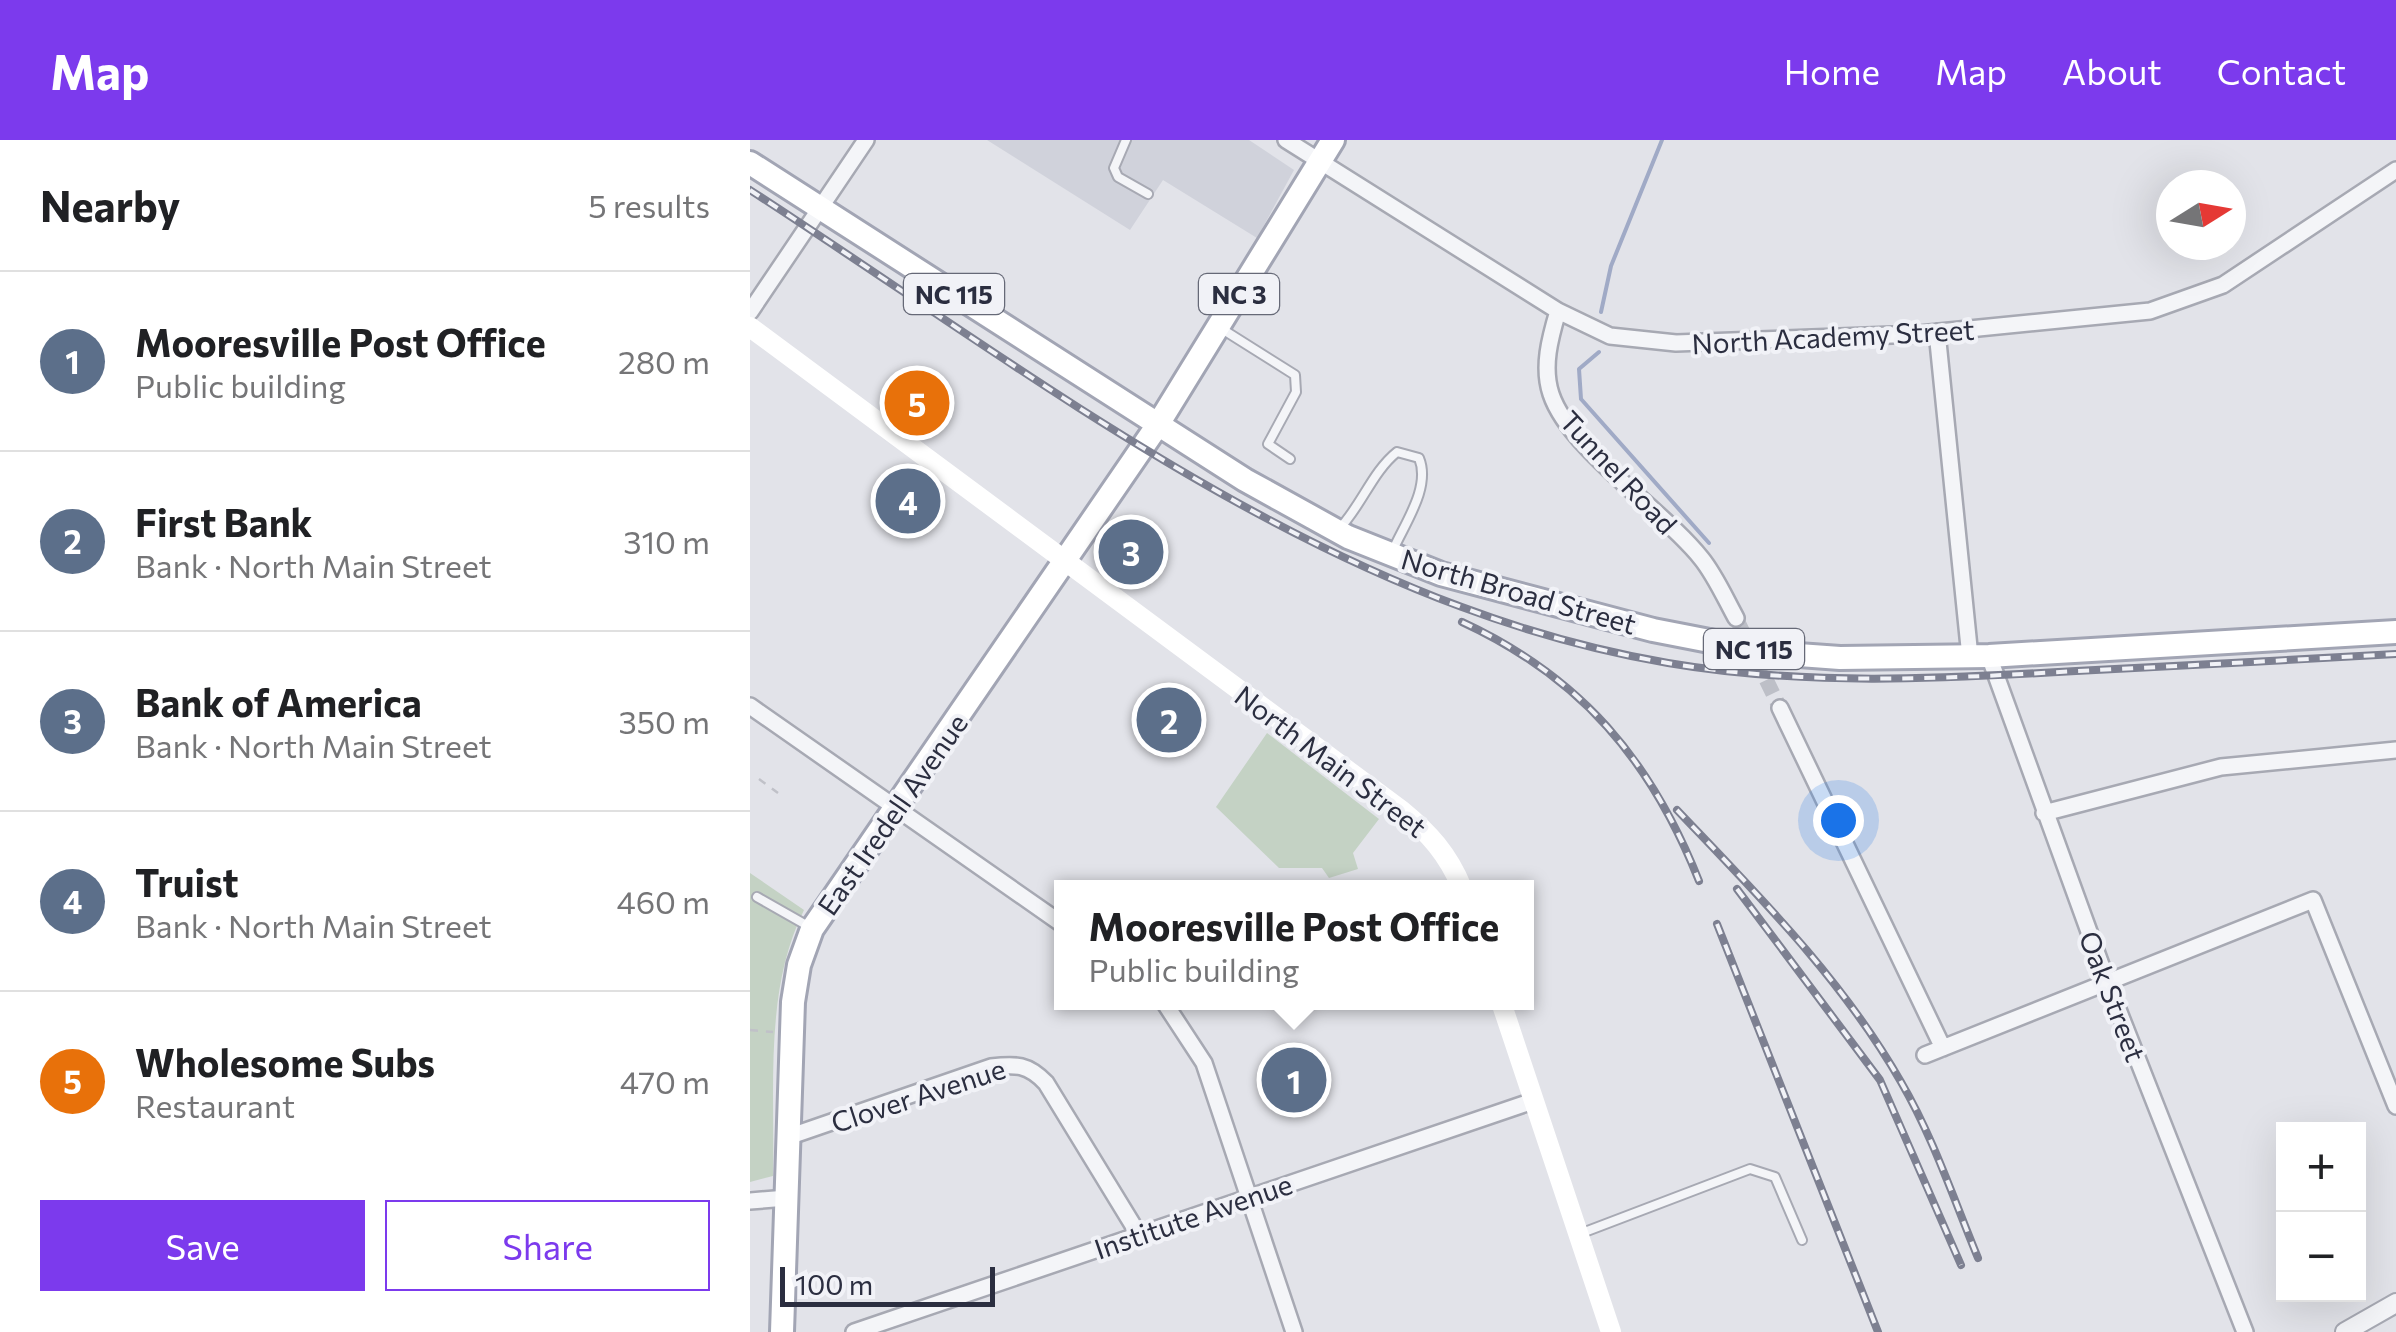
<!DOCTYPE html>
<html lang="en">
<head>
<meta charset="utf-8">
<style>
  :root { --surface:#fff; --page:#f2f2f2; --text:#202124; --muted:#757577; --line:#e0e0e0; --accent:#7c3aed }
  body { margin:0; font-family:Commissioner,sans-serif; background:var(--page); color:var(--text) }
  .controls { position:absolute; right:30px; bottom:30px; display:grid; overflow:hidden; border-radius:0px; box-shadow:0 10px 40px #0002 }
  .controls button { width:90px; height:90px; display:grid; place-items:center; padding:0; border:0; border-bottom:2px solid var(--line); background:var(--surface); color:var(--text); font:50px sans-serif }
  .compass { position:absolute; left:1406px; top:30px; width:90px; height:90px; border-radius:50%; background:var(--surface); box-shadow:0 10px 40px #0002; rotate:79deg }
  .scale { position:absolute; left:30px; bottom:25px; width:215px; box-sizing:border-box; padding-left:10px; border:5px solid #2b2e40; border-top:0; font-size:28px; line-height:35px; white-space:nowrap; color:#2b2e40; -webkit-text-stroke:8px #f1f2f7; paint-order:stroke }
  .you { position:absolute; left:1088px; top:680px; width:35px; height:35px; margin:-25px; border:8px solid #fff; border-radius:50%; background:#1a73e8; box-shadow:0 0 0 15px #1a73e833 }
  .badge { display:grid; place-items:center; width:65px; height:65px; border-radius:50%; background:var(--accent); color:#fff; font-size:32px; font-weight:700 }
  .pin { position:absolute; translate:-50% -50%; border:5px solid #fff; box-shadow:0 2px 10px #0006 }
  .popup { position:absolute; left:304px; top:740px; width:480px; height:130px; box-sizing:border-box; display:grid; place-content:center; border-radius:0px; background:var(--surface); filter:drop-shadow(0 2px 8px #0005); font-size:32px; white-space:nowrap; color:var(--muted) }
  .popup b { font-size:38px; color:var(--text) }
  .popup::after { content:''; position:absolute; left:50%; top:100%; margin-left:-20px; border:20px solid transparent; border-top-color:var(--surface) }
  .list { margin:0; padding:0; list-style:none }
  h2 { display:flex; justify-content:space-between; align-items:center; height:130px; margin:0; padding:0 40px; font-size:42px }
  h2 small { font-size:32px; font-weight:400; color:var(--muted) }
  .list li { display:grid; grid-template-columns:65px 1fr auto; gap:30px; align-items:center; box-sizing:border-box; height:180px; padding:0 40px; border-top:2px solid var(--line) }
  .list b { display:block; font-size:38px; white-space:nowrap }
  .list p { margin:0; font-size:32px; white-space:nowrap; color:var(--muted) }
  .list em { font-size:32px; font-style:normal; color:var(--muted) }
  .actions { display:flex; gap:20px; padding:30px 40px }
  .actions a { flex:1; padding:22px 0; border:2px solid var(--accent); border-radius:0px; text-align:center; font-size:35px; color:var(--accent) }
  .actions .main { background:var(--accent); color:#fff }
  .map { position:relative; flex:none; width:1646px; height:1192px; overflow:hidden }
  header { display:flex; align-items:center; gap:60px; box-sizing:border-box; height:140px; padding:0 50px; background:var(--accent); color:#fff }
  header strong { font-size:48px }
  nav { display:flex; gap:55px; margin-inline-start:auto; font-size:35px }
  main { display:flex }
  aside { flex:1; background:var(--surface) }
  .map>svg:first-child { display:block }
  .built { fill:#d0d2db }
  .green { fill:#c4d2c4 }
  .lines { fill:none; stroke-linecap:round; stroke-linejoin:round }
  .stream { stroke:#a0aac6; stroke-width:4 }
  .minor-tunnel { stroke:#bdbfc7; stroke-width:15; stroke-dasharray:15 8; stroke-linecap:butt }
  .service-casing { stroke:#a7a9b3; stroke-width:12 }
  .minor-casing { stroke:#a7a9b3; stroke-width:20 }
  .tertiary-casing { stroke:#a7a9b3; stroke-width:22 }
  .primary-casing { stroke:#a2a5b4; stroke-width:28 }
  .path { stroke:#c0c1c8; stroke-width:2.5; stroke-dasharray:8 8; stroke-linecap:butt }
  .service { stroke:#f4f5f8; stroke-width:8 }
  .minor { stroke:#f4f5f8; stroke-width:15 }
  .tertiary { stroke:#f4f5f8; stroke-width:18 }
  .secondary { stroke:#fff; stroke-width:20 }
  .primary { stroke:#fff; stroke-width:22 }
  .rail-casing { stroke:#7d8091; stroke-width:8 }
  .rail { stroke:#f1f2f7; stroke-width:4; stroke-dasharray:11; stroke-linecap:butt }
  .labels { text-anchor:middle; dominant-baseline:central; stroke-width:8; stroke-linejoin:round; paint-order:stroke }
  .shield { fill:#f1f2f7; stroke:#666977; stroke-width:2.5 }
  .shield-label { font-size:25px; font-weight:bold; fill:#2b2e40 }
  .street-label { font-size:28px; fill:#2b2e40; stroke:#f1f2f7 }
</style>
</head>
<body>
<header>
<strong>Map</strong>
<nav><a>Home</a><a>Map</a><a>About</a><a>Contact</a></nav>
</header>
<main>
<aside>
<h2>Nearby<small>5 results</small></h2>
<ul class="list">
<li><span class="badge" style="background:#5c6f8a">1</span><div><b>Mooresville Post Office</b><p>Public building</p></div><em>280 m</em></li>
<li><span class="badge" style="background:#5c6f8a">2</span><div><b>First Bank</b><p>Bank · North Main Street</p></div><em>310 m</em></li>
<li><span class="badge" style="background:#5c6f8a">3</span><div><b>Bank of America</b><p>Bank · North Main Street</p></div><em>350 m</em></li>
<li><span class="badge" style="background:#5c6f8a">4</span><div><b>Truist</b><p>Bank · North Main Street</p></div><em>460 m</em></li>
<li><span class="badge" style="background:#e8710a">5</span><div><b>Wholesome Subs</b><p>Restaurant</p></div><em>470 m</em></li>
</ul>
<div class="actions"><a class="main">Save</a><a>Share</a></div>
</aside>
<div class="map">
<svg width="1646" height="1192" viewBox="0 0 1646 1192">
  <rect width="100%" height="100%" fill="#e2e3e9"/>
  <!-- built -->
  <path class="built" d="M237 0H499L544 30 507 98 413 40 380 90Z"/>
  <!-- green -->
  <path class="green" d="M517 593 629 679 603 713 608 729 579 738 572 728H529L466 667Z
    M0 733 54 770C14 850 25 949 23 1036L0 1042Z"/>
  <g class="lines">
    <!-- stream -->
    <path class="stream" d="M851 172 861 126 912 0
      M849 212 829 229 831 259 959 403"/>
    <!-- minor-tunnel -->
    <path class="minor-tunnel" d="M986 478 1030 568"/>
    <defs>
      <path id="service" d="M376 0 364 28 368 37 398 54
        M472 189 545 235 546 252 518 304 540 319
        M588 390C611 367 622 332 647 312L669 318C681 347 655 383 643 410
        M7 757 58 786
        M832 1093 1000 1029 1025 1037 1052 1100"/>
      <path id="minor" d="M536 0 808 171 860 196 926 203 1169 194 1400 171 1473 145 1646 30
        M808 171C800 198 792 227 801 254 819 309 914 371 951 418 965 435 975 458 986 478
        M0 172 116 0
        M1187 192 1220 517
        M1239 516 1358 844 1495 1192
        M0 566 312 784
        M1030 568 1193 908
        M1294 673 1471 627 1646 610
        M414 862 454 923 544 1192
        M1175 915 1563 760 1646 966
        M38 997 241 927C266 924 278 924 296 943L389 1095
        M0 1061 37 1058
        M104 1192 783 961"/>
      <path id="tertiary" d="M1595 1192 1646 1163"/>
      <path id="primary" d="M0 23 495 340 598 397 691 434 903 490 1021 513 1090 518 1239 516 1646 492
        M32 1192 43 862 49 825 62 789 407 286 583 0"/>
    </defs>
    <!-- service casing -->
    <use href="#service" class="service-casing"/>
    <!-- minor casing -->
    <use href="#minor" class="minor-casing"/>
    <!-- tertiary casing -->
    <use href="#tertiary" class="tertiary-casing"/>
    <!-- primary casing -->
    <use href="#primary" class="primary-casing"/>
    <!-- path -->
    <path class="path" d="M9 639 28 653
      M0 890 23 892"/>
    <!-- service -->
    <use href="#service" class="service"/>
    <!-- minor -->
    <use href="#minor" class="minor"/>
    <!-- tertiary -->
    <use href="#tertiary" class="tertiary"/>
    <!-- secondary -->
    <path class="secondary" d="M0 187 651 670C679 693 698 714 712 748
      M751 862 861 1192"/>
    <!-- primary -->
    <use href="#primary" class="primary"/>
    <defs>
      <path id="rail" d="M0 50C286 235 574 465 918 523 1053 546 1190 539 1326 531 1433 526 1539 520 1646 514
        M712 482C831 537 901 620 949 741
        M927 670C1007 754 1093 840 1151 942 1183 997 1204 1060 1228 1118
        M987 749 1130 940 1211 1125
        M967 784 1128 1192"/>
    </defs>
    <!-- rail casing -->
    <use href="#rail" class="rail-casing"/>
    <!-- rail -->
    <use href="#rail" class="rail"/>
  </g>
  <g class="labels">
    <!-- shield labels -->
    <g class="shield">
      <rect x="154" y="134" width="100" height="40" rx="8"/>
      <rect x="449" y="134" width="80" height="40" rx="8"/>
      <rect x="954" y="489" width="100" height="40" rx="8"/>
    </g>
    <g class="shield-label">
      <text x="204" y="154">NC 115</text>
      <text x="489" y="154">NC 3</text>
      <text x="1004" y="509">NC 115</text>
    </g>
    <!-- street labels -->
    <g class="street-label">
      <text transform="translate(1083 196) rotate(-3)">North Academy Street</text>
      <text transform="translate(869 332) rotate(47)">Tunnel Road</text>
      <text transform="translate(769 451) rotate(16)">North Broad Street</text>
      <text transform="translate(581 621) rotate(37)">North Main Street</text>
      <text transform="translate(142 674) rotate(-55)">East Iredell Avenue</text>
      <text transform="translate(1363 856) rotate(69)">Oak Street</text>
      <text transform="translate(168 955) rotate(-18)">Clover Avenue</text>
      <text transform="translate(443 1076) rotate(-19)">Institute Avenue</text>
    </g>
  </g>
</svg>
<div class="controls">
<button>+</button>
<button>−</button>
</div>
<svg class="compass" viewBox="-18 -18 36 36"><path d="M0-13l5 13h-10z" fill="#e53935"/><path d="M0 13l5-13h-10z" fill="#757577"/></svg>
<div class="scale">100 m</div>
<div class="you"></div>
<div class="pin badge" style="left:544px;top:940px;background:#5c6f8a">1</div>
<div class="popup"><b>Mooresville Post Office</b>Public building</div>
<div class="pin badge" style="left:419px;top:580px;background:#5c6f8a">2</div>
<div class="pin badge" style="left:381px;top:412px;background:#5c6f8a">3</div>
<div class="pin badge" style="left:158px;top:361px;background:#5c6f8a">4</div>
<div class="pin badge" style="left:167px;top:263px;background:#e8710a">5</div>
</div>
</main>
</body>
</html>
